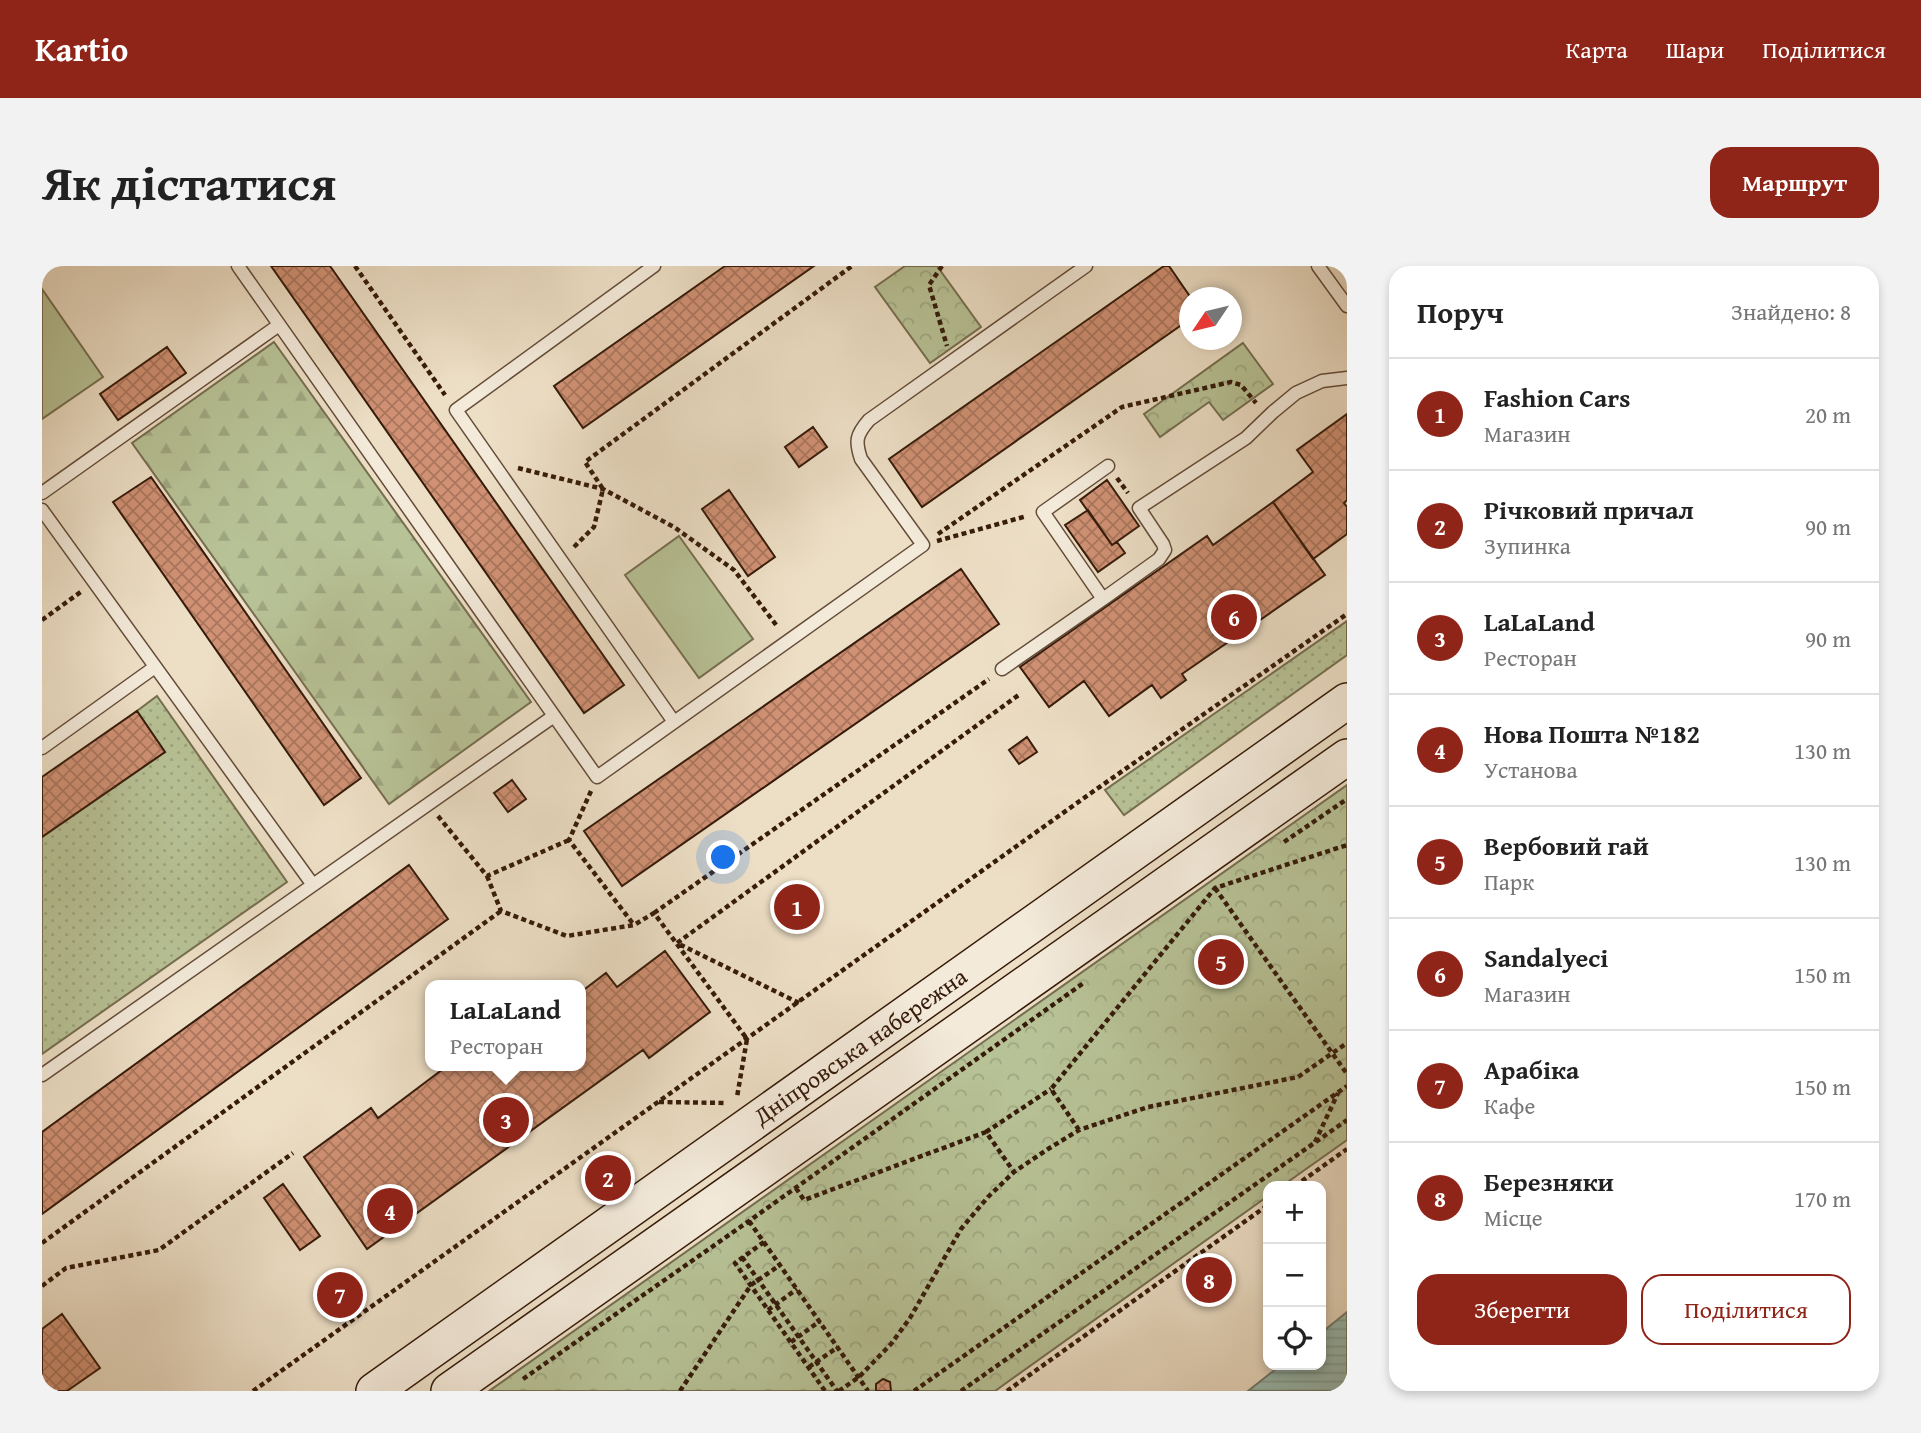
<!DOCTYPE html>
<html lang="uk">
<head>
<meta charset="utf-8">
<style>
  :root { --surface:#fff; --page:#f2f2f2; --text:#222; --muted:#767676; --line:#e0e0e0; --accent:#8f2418 }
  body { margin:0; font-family:"Gentium Book Plus",serif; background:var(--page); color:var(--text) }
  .controls { position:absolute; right:21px; bottom:21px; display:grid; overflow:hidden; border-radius:14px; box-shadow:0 4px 10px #0003 }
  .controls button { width:63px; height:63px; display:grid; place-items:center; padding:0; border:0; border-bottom:2px solid var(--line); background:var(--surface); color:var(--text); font:35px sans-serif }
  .compass { position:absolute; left:1137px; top:21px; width:63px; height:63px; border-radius:50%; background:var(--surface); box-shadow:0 4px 10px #0003; rotate:235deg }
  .you { position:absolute; left:682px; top:592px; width:24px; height:24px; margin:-18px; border:5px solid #fff; border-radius:50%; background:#1a73e8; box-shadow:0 0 0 10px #1a73e833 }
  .badge { display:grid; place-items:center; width:46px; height:46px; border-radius:50%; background:var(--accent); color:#fff; font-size:23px; font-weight:700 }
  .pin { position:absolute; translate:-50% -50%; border:4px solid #fff; box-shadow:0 2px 7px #0006 }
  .popup { position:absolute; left:383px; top:714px; width:161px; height:91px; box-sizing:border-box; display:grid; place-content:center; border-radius:14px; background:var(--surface); filter:drop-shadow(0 2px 5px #0005); font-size:23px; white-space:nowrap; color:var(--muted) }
  .popup b { font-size:26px; color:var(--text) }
  .popup::after { content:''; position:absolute; left:50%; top:100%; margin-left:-14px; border:14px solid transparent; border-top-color:var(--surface) }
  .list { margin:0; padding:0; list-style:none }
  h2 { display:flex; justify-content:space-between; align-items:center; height:91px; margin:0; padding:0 28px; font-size:30px }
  h2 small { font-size:23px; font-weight:400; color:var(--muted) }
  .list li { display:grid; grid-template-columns:46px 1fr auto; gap:21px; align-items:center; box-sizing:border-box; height:112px; padding:0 28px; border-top:2px solid var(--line) }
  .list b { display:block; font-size:26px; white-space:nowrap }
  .list p { margin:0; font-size:23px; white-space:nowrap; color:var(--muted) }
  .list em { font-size:23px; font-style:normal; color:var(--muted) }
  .actions { display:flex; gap:14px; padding:21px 28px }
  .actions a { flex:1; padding:16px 0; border:2px solid var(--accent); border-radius:21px; text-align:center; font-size:24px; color:var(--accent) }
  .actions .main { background:var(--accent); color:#fff }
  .icon { flex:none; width:38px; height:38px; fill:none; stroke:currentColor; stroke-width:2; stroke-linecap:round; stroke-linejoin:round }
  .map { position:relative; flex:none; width:1305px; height:1125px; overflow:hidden; border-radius:21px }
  header { display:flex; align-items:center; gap:42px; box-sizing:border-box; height:98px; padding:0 35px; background:var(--accent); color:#fff }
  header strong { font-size:33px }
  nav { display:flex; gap:38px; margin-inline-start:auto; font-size:24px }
  .intro { display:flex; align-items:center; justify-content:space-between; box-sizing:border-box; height:168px; padding:0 42px }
  h1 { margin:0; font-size:49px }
  .button { padding:18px 32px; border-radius:21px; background:var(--accent); color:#fff; font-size:24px; font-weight:700 }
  main { display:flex; gap:42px; padding:0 42px }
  aside { flex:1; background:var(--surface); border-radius:21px; box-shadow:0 4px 10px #0003 }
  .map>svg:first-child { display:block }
  .grass { fill:url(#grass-dots); stroke:#766e50; stroke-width:2 }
  .forest { fill:url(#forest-firs); stroke:#766e50; stroke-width:2 }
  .park { fill:url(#park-crowns); stroke:#766e50; stroke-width:2 }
  .pitch { fill:#b7c296; stroke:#766e50; stroke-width:2 }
  .water { fill:url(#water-rules); stroke:#717c70; stroke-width:2 }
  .building { fill:url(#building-cross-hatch); stroke:#361b0a; stroke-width:2 }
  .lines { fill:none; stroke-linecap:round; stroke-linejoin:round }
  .service-casing { stroke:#644c39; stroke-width:15 }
  .secondary-casing { stroke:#361b0a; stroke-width:38 }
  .path { stroke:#361b0a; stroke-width:4.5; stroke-dasharray:5 3.5; stroke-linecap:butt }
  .service { stroke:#f3eada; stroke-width:12 }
  .secondary { stroke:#f3eada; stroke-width:35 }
  .labels { text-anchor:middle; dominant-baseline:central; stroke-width:7; stroke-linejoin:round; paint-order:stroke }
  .street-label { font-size:24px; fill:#361b0a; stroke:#f3eada }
</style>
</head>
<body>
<header>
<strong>Kartio</strong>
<nav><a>Карта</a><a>Шари</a><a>Поділитися</a></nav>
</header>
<div class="intro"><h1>Як дістатися</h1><a class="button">Маршрут</a></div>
<main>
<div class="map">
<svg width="1305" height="1125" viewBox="0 0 1305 1125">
  <defs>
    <pattern id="grass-dots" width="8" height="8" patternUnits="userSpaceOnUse" patternTransform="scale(1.75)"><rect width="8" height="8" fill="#b7c296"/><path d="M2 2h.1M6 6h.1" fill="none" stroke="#9ea680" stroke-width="1.8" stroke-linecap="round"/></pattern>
    <pattern id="forest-firs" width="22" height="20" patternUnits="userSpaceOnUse" patternTransform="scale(1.75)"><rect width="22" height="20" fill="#b7c296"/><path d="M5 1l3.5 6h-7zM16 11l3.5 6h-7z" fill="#9ea680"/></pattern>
    <pattern id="park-crowns" width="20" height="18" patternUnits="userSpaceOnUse" patternTransform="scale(1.75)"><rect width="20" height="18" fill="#b7c296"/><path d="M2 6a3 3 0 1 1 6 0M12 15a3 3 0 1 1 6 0" fill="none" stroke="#9ea680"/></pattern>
    <pattern id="water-rules" width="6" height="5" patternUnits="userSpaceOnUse" patternTransform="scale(1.75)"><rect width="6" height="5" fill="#99bdb4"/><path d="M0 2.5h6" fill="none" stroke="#84a299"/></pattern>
    <pattern id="building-cross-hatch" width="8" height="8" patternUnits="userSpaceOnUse" patternTransform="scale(1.75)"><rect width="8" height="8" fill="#d09174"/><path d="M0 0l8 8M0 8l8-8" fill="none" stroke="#aa765d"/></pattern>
  </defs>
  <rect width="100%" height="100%" fill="#eddfc6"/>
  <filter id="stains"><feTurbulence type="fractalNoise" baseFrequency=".00286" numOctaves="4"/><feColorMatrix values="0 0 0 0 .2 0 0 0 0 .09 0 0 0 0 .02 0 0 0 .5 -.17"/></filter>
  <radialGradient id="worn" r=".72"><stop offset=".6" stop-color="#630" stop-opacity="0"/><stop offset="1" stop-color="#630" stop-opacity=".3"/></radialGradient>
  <!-- grass -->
  <path class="grass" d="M1305 355V389L1082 549 1063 524Z
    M115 430 245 616 0 788V571L123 486 95 445Z"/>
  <!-- forest -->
  <path class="forest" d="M232 76 489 436 347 538 90 177Z"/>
  <!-- park -->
  <path class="park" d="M863 0H895L939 61 888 97 833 21Z
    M1201 77 1231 118 1181 154 1167 136 1118 171 1102 148Z
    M1305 519V874L1240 920H1226V930L953 1125H447Z"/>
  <!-- pitch -->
  <path class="pitch" d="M0 23 61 111 0 153Z
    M637 270 711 373 657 412 583 309Z"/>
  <!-- water -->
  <path class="water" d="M1305 1046V1125H1206L1239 1099H1279V1067Z"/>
  <!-- building -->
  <path class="building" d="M229 0H288L582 419 542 447Z
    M683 0H772L541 162 512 120Z
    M1122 0H1127L1149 32H1148V53L880 241 847 193Z
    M125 81 144 107 76 154 58 128Z
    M1305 148V234L1302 237 1305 241V268L1271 293 1231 236 1271 206 1255 184Z
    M771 161 785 181 757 201 743 181Z
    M109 211 319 512 282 539 71 236Z
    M1065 214 1097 260 1070 279 1038 234Z
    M687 224 733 291 706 310 660 243Z
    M1231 236 1283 309 1140 408 1144 414 1119 432 1110 419 1067 450 1042 415 1007 441 978 401 1165 270 1171 279Z
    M1046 244 1070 279 1075 276 1083 287 1056 306 1023 259Z
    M919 303 957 358 580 620 542 565Z
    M95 445 123 486 0 571V511Z
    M985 471 995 486 977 498 967 484Z
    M470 514 484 533 466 546 452 527Z
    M367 599 406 653 0 948V866Z
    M757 631 768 646 750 658 739 643Z
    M623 685 668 746 607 792 601 784 325 983 262 891 329 842 336 852 405 800H539V726L564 707 575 721Z
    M241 918 278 970 258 984 222 932Z
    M305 1013 315 1026 283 1050 276 1040 288 1031 285 1028Z
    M20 1048 58 1102 25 1125H0V1063Z
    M841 1113 848 1116 849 1125H834V1118Z"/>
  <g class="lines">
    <defs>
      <path id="service" d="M196 0 555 511 881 279 819 193C813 175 814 169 827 154L1044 0
        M612 0 414 144 632 456
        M1276 0 1305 40
        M0 227 237 59
        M0 244 271 619
        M1061 333 1117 293 1123 284 1121 278 1097 242 1204 172 1231 146 1254 127 1280 115 1305 112
        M960 403 1061 333 1001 246 1066 200
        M0 482 113 401
        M0 809 512 450"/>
      <path id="secondary" d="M332 1125 1305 435
        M407 1125 1305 491"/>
    </defs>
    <!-- service casing -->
    <use href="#service" class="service-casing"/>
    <!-- secondary casing -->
    <use href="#secondary" class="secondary-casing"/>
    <!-- path -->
    <path class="path" d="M313 0 403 129
      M900 0 887 19 905 80
      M476 202 561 223 632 261 692 304 735 360
      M1075 212 1086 227
      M896 268 1080 141 1189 116 1199 119 1214 137
      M895 275 985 250
      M532 281 552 261 561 223 543 196 810 0
      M0 354 40 325
      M549 525 527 574 592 659
      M396 550 445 610 527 574
      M1242 576 1305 533
      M445 610 459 645 525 670 592 659 612 647 705 773 695 831
      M1173 622 1305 808
      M612 647 947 413
      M757 737 635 677 978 428
      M617 836 685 837
      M1037 864 1009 823 1173 622 1305 579
      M944 866 1009 823
      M1273 876 1296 827
      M1253 920 1305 883
      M754 922 762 934 944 866 972 906
      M707 955 826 1125
      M722 976 693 997 783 1125
      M0 977 459 645
      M700 991 795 1125
      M0 1020 24 1002 117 984 251 887
      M726 1044 755 1023
      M749 1076 778 1055
      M767 1101 796 1081
      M481 1113 707 955 1043 716
      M211 1125 1049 527 1305 348
      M638 1125 709 1019 738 999
      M797 1125 817 1111 849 1078 868 1052 919 963 946 931 972 906 1006 883 1037 864 1106 841 1256 811 1305 777
      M872 1125 1305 820
      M919 1125 1305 854
      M965 1125 1226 939"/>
    <!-- service -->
    <use href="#service" class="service"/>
    <!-- secondary -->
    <use href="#secondary" class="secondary"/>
  </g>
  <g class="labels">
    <!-- street labels -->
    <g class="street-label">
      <text transform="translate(818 780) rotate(-35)">Дніпровська набережна</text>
    </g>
  </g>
  <rect width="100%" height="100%" filter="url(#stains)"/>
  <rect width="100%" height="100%" fill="url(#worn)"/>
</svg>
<div class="controls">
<button>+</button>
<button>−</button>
<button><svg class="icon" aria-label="locate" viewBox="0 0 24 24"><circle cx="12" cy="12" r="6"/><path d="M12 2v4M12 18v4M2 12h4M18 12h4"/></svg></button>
</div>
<svg class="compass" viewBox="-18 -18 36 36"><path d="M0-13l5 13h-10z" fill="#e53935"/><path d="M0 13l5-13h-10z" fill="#767676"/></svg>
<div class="you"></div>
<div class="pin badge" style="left:755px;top:641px">1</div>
<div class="pin badge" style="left:566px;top:912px">2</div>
<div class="pin badge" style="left:464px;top:854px">3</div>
<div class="popup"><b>LaLaLand</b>Ресторан</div>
<div class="pin badge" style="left:348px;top:945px">4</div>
<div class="pin badge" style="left:1179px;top:696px">5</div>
<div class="pin badge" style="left:1192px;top:351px">6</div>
<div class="pin badge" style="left:298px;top:1029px">7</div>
<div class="pin badge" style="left:1167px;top:1014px">8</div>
</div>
<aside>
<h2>Поруч<small>Знайдено: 8</small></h2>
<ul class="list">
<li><span class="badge">1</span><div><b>Fashion Cars</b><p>Магазин</p></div><em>20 m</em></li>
<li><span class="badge">2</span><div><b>Річковий причал</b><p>Зупинка</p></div><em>90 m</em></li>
<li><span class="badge">3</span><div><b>LaLaLand</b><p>Ресторан</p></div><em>90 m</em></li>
<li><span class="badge">4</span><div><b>Нова Пошта №182</b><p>Установа</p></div><em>130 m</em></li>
<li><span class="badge">5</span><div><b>Вербовий гай</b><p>Парк</p></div><em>130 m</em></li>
<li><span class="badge">6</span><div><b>Sandalyeci</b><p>Магазин</p></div><em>150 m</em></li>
<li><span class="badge">7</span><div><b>Арабіка</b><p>Кафе</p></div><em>150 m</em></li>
<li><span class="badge">8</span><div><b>Березняки</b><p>Місце</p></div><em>170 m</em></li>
</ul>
<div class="actions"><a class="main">Зберегти</a><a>Поділитися</a></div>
</aside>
</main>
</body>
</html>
